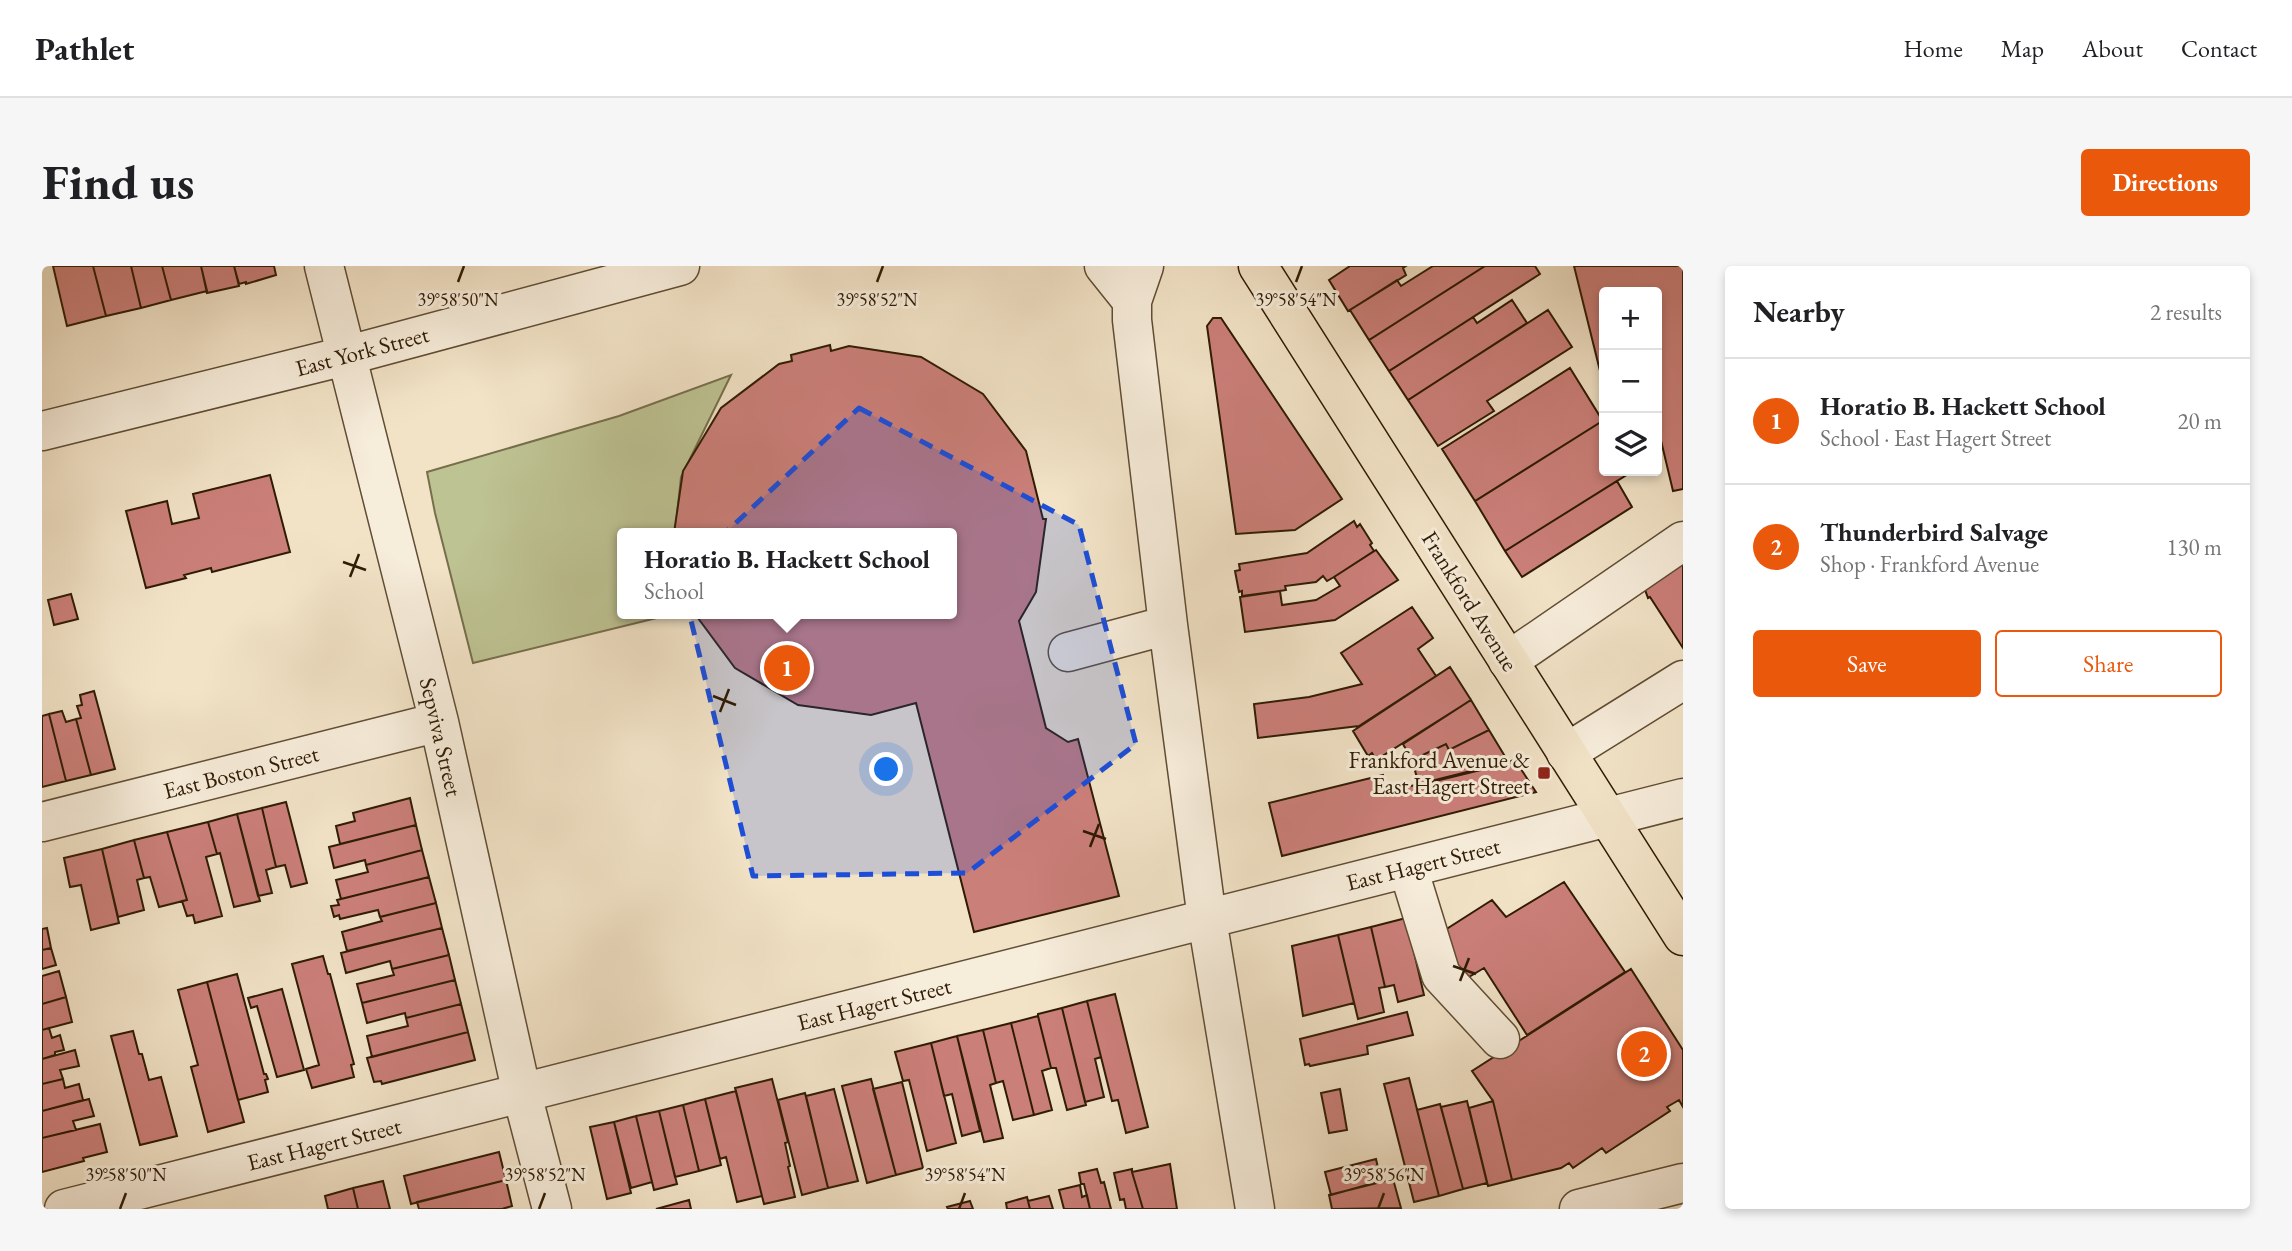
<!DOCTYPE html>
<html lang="en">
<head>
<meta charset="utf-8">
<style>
  :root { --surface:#fff; --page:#f6f6f6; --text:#202124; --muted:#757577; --line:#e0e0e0; --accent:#ea580c }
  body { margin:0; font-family:"EB Garamond",serif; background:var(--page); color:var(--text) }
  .controls { position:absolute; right:21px; top:21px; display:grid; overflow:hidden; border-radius:7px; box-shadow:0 4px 10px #0003 }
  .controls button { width:63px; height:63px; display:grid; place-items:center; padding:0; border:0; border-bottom:2px solid var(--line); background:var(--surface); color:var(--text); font:35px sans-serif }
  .you { position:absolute; left:845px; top:504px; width:24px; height:24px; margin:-18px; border:5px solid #fff; border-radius:50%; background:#1a73e8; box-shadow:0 0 0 10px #1a73e833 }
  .badge { display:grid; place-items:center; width:46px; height:46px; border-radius:50%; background:var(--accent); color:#fff; font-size:23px; font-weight:700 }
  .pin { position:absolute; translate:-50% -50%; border:4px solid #fff; box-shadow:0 2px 7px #0006 }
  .popup { position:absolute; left:575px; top:262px; width:340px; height:91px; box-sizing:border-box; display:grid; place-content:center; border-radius:7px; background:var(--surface); filter:drop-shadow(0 2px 5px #0005); font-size:23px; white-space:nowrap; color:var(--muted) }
  .popup b { font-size:26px; color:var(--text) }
  .popup::after { content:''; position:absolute; left:50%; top:100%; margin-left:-14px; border:14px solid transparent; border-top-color:var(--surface) }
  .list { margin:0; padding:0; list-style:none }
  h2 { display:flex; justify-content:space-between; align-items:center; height:91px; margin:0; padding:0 28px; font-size:30px }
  h2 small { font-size:23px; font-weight:400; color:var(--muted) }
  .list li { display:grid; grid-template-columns:46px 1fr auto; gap:21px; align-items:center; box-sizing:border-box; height:126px; padding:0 28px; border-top:2px solid var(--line) }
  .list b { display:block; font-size:26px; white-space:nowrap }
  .list p { margin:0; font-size:23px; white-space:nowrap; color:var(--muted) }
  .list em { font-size:23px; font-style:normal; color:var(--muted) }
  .actions { display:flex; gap:14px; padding:21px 28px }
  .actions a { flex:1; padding:16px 0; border:2px solid var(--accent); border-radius:7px; text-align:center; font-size:24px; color:var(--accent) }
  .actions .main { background:var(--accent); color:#fff }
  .icon { flex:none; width:38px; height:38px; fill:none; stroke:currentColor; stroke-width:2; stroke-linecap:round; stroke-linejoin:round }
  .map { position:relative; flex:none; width:1641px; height:943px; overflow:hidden; border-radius:7px }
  header { display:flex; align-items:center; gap:42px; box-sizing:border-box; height:98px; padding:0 35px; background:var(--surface); border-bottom:2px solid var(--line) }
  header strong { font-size:33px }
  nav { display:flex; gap:38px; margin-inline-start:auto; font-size:24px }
  .intro { display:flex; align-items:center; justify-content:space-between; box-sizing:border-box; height:168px; padding:0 42px }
  h1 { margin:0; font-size:49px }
  .button { padding:18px 32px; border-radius:7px; background:var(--accent); color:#fff; font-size:24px; font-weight:700 }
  main { display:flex; gap:42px; padding:0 42px }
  aside { flex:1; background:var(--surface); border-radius:7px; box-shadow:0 4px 10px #0003 }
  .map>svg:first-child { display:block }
  .green { fill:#bec393; stroke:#766f4c; stroke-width:2 }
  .building { fill:#cb7f79; stroke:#2f1b04; stroke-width:2 }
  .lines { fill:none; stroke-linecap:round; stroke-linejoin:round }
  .minor-casing { stroke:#604d35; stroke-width:41 }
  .major-casing { stroke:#2f1b04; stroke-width:41 }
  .minor { stroke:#f7eddb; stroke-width:38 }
  .major { stroke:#f2e3c7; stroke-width:38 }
  .marked { fill:#1d4ed8; fill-opacity:0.2; stroke:#1d4ed8; stroke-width:5; stroke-dasharray:14 9; stroke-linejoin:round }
  .ticks { fill:none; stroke:#2f1b04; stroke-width:2.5 }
  .poi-dot { fill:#8f2418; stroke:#f7eddb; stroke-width:2.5 }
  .labels { text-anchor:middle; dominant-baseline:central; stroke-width:6; stroke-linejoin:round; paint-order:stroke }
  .street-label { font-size:23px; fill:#2f1b04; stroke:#f7eddb }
  .poi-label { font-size:23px; fill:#2f1b04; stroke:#f7eddb; text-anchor:end }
  .ticks-label { font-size:18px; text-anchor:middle; fill:#2f1b04; stroke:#f7eddb; stroke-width:6; stroke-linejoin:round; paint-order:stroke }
</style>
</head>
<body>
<header>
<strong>Pathlet</strong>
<nav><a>Home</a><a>Map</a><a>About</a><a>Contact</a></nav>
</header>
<div class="intro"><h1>Find us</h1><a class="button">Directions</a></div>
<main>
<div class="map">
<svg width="1641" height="943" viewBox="0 0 1641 943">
  <rect width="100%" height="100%" fill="#f2e3c7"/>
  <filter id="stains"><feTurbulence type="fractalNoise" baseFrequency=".00286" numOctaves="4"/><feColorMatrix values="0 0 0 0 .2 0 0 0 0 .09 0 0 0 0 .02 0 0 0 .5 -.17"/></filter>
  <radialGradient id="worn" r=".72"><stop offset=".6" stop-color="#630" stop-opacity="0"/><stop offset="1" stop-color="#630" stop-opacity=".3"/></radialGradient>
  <!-- green -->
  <path class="green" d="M689 109 639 211 633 267H580V348H631L431 397 393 247 385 206 577 150Z"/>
  <!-- building -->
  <path class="building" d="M11 0H51L64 50 25 60Z
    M51 0H89L99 42 64 50Z
    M89 0H120L129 34 99 42Z
    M120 0H159L165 25 129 34Z
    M159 0H192L197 20 165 27Z
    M192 0H232L234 9 204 18V16L197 18Z
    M1308 0H1364L1361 2 1364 9 1306 45 1287 14Z
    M1391 0H1443L1327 74 1308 44 1355 14 1359 20Z
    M1443 0H1493L1498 8 1347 105 1327 74Z
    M1532 0H1641V223L1631 225 1615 158V26H1562L1561 117Z
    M1470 34 1485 57 1366 134 1347 105 1431 51 1435 57Z
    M1506 44 1530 81 1445 135 1452 145 1396 180 1366 134Z
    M1171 52H1179L1300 233 1253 264 1194 268 1165 60Z
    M788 79 789 85 807 80 879 91 941 128 984 185 1001 253H1004L994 326 977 355 1004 462 1026 476 1036 473 1077 630 932 666 874 437 829 449 756 439 693 402 653 348H910V267H632L641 205 679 142 737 98 750 95 749 89Z
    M1528 102 1559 152 1562 150V154L1433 235 1400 183Z
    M1562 154V205H1591L1463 285 1433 235Z
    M228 209 248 286 170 306 169 302 142 309 144 312 104 322 84 245 125 235 130 258 157 252 151 228Z
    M1575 215 1590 241 1480 311 1463 285Z
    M1312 255 1315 261 1318 258 1330 277 1328 279 1332 285 1292 311 1285 315 1281 310 1274 316 1243 320 1244 324 1238 325 1200 330V325L1197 326 1193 305 1198 304 1197 298 1265 287Z
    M1334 284 1356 314 1293 354 1203 366 1198 331 1238 325 1240 339 1274 334 1298 320 1292 311Z
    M1641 296V382L1608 331 1606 332 1602 321Z
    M29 328 36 353 12 359 6 334Z
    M1370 341 1391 372 1376 383 1394 410 1317 460 1216 472 1212 438 1267 431 1320 418 1299 387Z
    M1408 401 1429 434 1334 494 1330 487 1326 490 1311 465Z
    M52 425 73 503 49 509 34 453 39 452 35 440 40 439 38 429Z
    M1429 434 1447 464 1407 484 1404 478 1370 494 1361 478Z
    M20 445 24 456 34 453 49 509 24 515 7 448Z
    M7 448 24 515 0 521V450Z
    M1447 464 1467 497 1377 519 1370 494 1404 478 1407 484Z
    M1473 494 1494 526 1240 590 1227 537 1341 509 1345 526Z
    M368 532 374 559 298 578 294 560 313 555 311 547Z
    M244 536 265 617 249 621 243 599 234 601 220 542Z
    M220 542 234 601 224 604 230 627 216 630 195 548Z
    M195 548 218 635 192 641 178 587 175 588 166 556Z
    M166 556 175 588 164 591 180 650 153 657 151 649 145 650 140 635 145 634 125 566Z
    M374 559 380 584 324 599 323 594 292 602 287 581Z
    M125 566 145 634 117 641 108 611 102 612 92 574Z
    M92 574 102 612 95 614 102 644 76 651 60 583Z
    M60 583 77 657 49 664 39 619 28 621 22 592Z
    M380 584 387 611 299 633 294 614 326 606 324 599Z
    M387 611 394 637 338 651 336 644 298 653 297 649 292 651 289 640 297 639 295 634Z
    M1522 616 1583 706 1485 769 1442 702 1422 714 1392 671 1450 634 1464 651Z
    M394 637 400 662 305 685 300 666 340 655 338 651Z
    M1364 652 1382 729 1356 736 1352 719 1343 721 1329 661Z
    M1329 661 1343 721 1337 722 1342 746 1316 753 1296 669Z
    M5 662 9 682 0 684V663Z
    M400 662 407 689 350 703 348 695 304 707 299 687Z
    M1296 669 1312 737 1261 750 1250 680Z
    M9 682 14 699 0 703V684Z
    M407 689 413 714 320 737 315 718 352 709 350 703Z
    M281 690 286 708H288L312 798 309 799 312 811 270 822 264 803 277 799 250 698Z
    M1589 703 1641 784V841L1637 834 1625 841 1628 845 1564 887 1560 882 1531 902 1527 897 1519 902 1470 914 1451 835 1430 805Z
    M17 705 24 731 0 738V710Z
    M195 708 222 808H224L226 813 223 814 226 826 196 834 165 716Z
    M413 714 419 738 364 752 363 747 325 757 320 737Z
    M165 716 202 856 166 866 149 801 156 799 136 724Z
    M240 723 262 804 235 811 215 740 209 742 206 732Z
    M1073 728 1106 861 1084 867 1076 834 1070 835 1045 735Z
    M24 731 30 756 0 764V738Z
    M1045 735 1059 791 1053 793 1062 831 1043 836 1020 742Z
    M419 738 426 766 330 791 325 770 366 760 364 752Z
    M1020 742 1044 839 1025 844 1014 802H1009L996 750V748Z
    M1365 746 1371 769 1325 780 1326 788 1268 800 1267 798 1263 799 1258 773Z
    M996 750 1009 802 1000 805 1010 844 992 849 969 757Z
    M969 757 992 849 971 854 961 815 954 817 941 764Z
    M7 762 10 772 18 769 22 784 13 786V789L0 793V764Z
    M941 764 954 817 948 819 961 872 942 876 915 770Z
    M91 765 97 788H100L107 814 119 811 135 870 98 879 69 770Z
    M426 766 433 794 340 818 339 815 332 816 325 792Z
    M915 770 938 865 920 870 910 828 902 830 889 777Z
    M889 777 914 877 885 885 867 814 861 815 853 786Z
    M33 784 37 800 18 804 21 813 0 818V793Z
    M1367 812 1397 930 1372 936 1342 818Z
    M21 813 23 822 37 818 41 834 0 845V818Z
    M730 813 746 876 743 877 748 900 746 901 753 931 722 938 693 822Z
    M829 813 854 909 825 917 800 820Z
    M860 816 881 902 854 909 831 823Z
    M792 823 816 915 786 922 764 830Z
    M1298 823 1305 864 1287 867 1279 827Z
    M694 825 720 930 695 936 684 891 678 893 663 833Z
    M763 827 786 922 760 929 736 834Z
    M47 833 52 850 31 855 34 864 0 872V845Z
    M663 833 679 899 657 905 641 839Z
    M1425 835 1445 917 1421 923 1399 841Z
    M1451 835 1470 914 1446 920 1427 842Z
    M1398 838 1421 923 1397 930 1375 844Z
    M641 839 657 905 633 911 617 845Z
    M617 845 635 918 612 924 594 850Z
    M594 850 610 916 589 922 572 856Z
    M572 856 589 927 565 933 548 861Z
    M58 858 65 886 41 892 42 895 0 906V872Z
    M457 886 464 914 369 938 362 910Z
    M1334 893 1339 915 1289 929 1283 906Z
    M1128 898 1135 943H1101L1090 906Z
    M1055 903 1059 917 1062 916 1069 943H1048L1042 918H1039L1037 907Z
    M1090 903V906L1101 943H1084L1082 933 1078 934 1072 907Z
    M1351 913 1359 942 1290 943 1287 929Z
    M464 914 470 940 460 943H377L375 936Z
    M341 915 348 943H316L311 922Z
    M1038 919 1040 931 1045 929 1048 943H1022L1017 924Z
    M311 922 316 943H286L283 930Z
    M1007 930 1011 943H988L986 935Z
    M985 931 988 943H965L964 937Z
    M647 934 649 943H614Z
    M928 935 931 943H906L905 941Z"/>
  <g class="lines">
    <defs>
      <path id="minor" d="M282 0 397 456 480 828 510 943
        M1062 0 1090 35
        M1102 0 1090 35V54L1126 359 1165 653 1213 943
        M0 165 303 90 638 0
        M1026 386 1126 359
        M1466 395 1641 275
        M1524 487 1641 414
        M0 556 397 456
        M1366 602 1399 709 1458 773
        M22 943 1641 532
        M1537 943 1641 917"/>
      <path id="major" d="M1216 0 1641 670"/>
    </defs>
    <!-- minor casing -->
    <use href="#minor" class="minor-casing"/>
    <!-- major casing -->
    <use href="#major" class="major-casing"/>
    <!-- minor -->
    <use href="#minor" class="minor"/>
    <!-- major -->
    <use href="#major" class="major"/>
  </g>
  <!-- marked area -->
  <path class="marked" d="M817 142 1037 259 1094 478 925 607 711 610 638 309Z"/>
  <!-- ticks -->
  <path class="ticks" d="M416 16 422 0M835 16 841 0M1254 16 1260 0M301 296 324 304M308 311 317 288M671 430 694 439M678 446 687 423M1041 565 1064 573M1048 581 1057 558M1411 700 1434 708M1418 715 1427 692M78 943 84 927M497 943 503 927M917 943 923 927M1336 943 1342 927"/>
  <!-- markers -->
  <rect class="poi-dot" x="1495" y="500" width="14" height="14" rx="3.5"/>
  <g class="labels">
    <!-- street labels -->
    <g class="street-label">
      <text transform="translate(320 85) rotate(-15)">East York Street</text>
      <text transform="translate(1428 335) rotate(58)">Frankford Avenue</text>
      <text transform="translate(399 471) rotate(77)">Sepviva Street</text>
      <text transform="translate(199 506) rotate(-14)">East Boston Street</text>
      <text transform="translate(1381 598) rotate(-14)">East Hagert Street</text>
      <text transform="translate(832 738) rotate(-14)">East Hagert Street</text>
      <text transform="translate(282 878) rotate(-14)">East Hagert Street</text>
    </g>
    <!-- poi labels -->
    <g class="poi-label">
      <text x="1488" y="494">Frankford Avenue &amp;<tspan x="1488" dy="26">East Hagert Street</tspan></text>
    </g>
  </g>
  <g class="ticks-label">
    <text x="416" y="40">39°58'50"N</text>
    <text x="835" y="40">39°58'52"N</text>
    <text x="1254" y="40">39°58'54"N</text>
    <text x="84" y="915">39°58'50"N</text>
    <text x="503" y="915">39°58'52"N</text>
    <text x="923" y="915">39°58'54"N</text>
    <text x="1342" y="915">39°58'56"N</text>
  </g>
  <rect width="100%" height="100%" filter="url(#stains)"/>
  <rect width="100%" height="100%" fill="url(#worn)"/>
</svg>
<div class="controls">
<button>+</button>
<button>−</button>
<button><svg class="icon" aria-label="layers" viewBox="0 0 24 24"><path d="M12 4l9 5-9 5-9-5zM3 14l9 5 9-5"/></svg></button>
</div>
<div class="you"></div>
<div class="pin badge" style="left:745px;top:402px">1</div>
<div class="popup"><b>Horatio B. Hackett School</b>School</div>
<div class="pin badge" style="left:1602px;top:788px">2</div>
</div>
<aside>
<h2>Nearby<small>2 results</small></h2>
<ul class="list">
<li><span class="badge">1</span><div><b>Horatio B. Hackett School</b><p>School · East Hagert Street</p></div><em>20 m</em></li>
<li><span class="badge">2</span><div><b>Thunderbird Salvage</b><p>Shop · Frankford Avenue</p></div><em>130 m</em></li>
</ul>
<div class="actions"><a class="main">Save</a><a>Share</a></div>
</aside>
</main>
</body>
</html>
